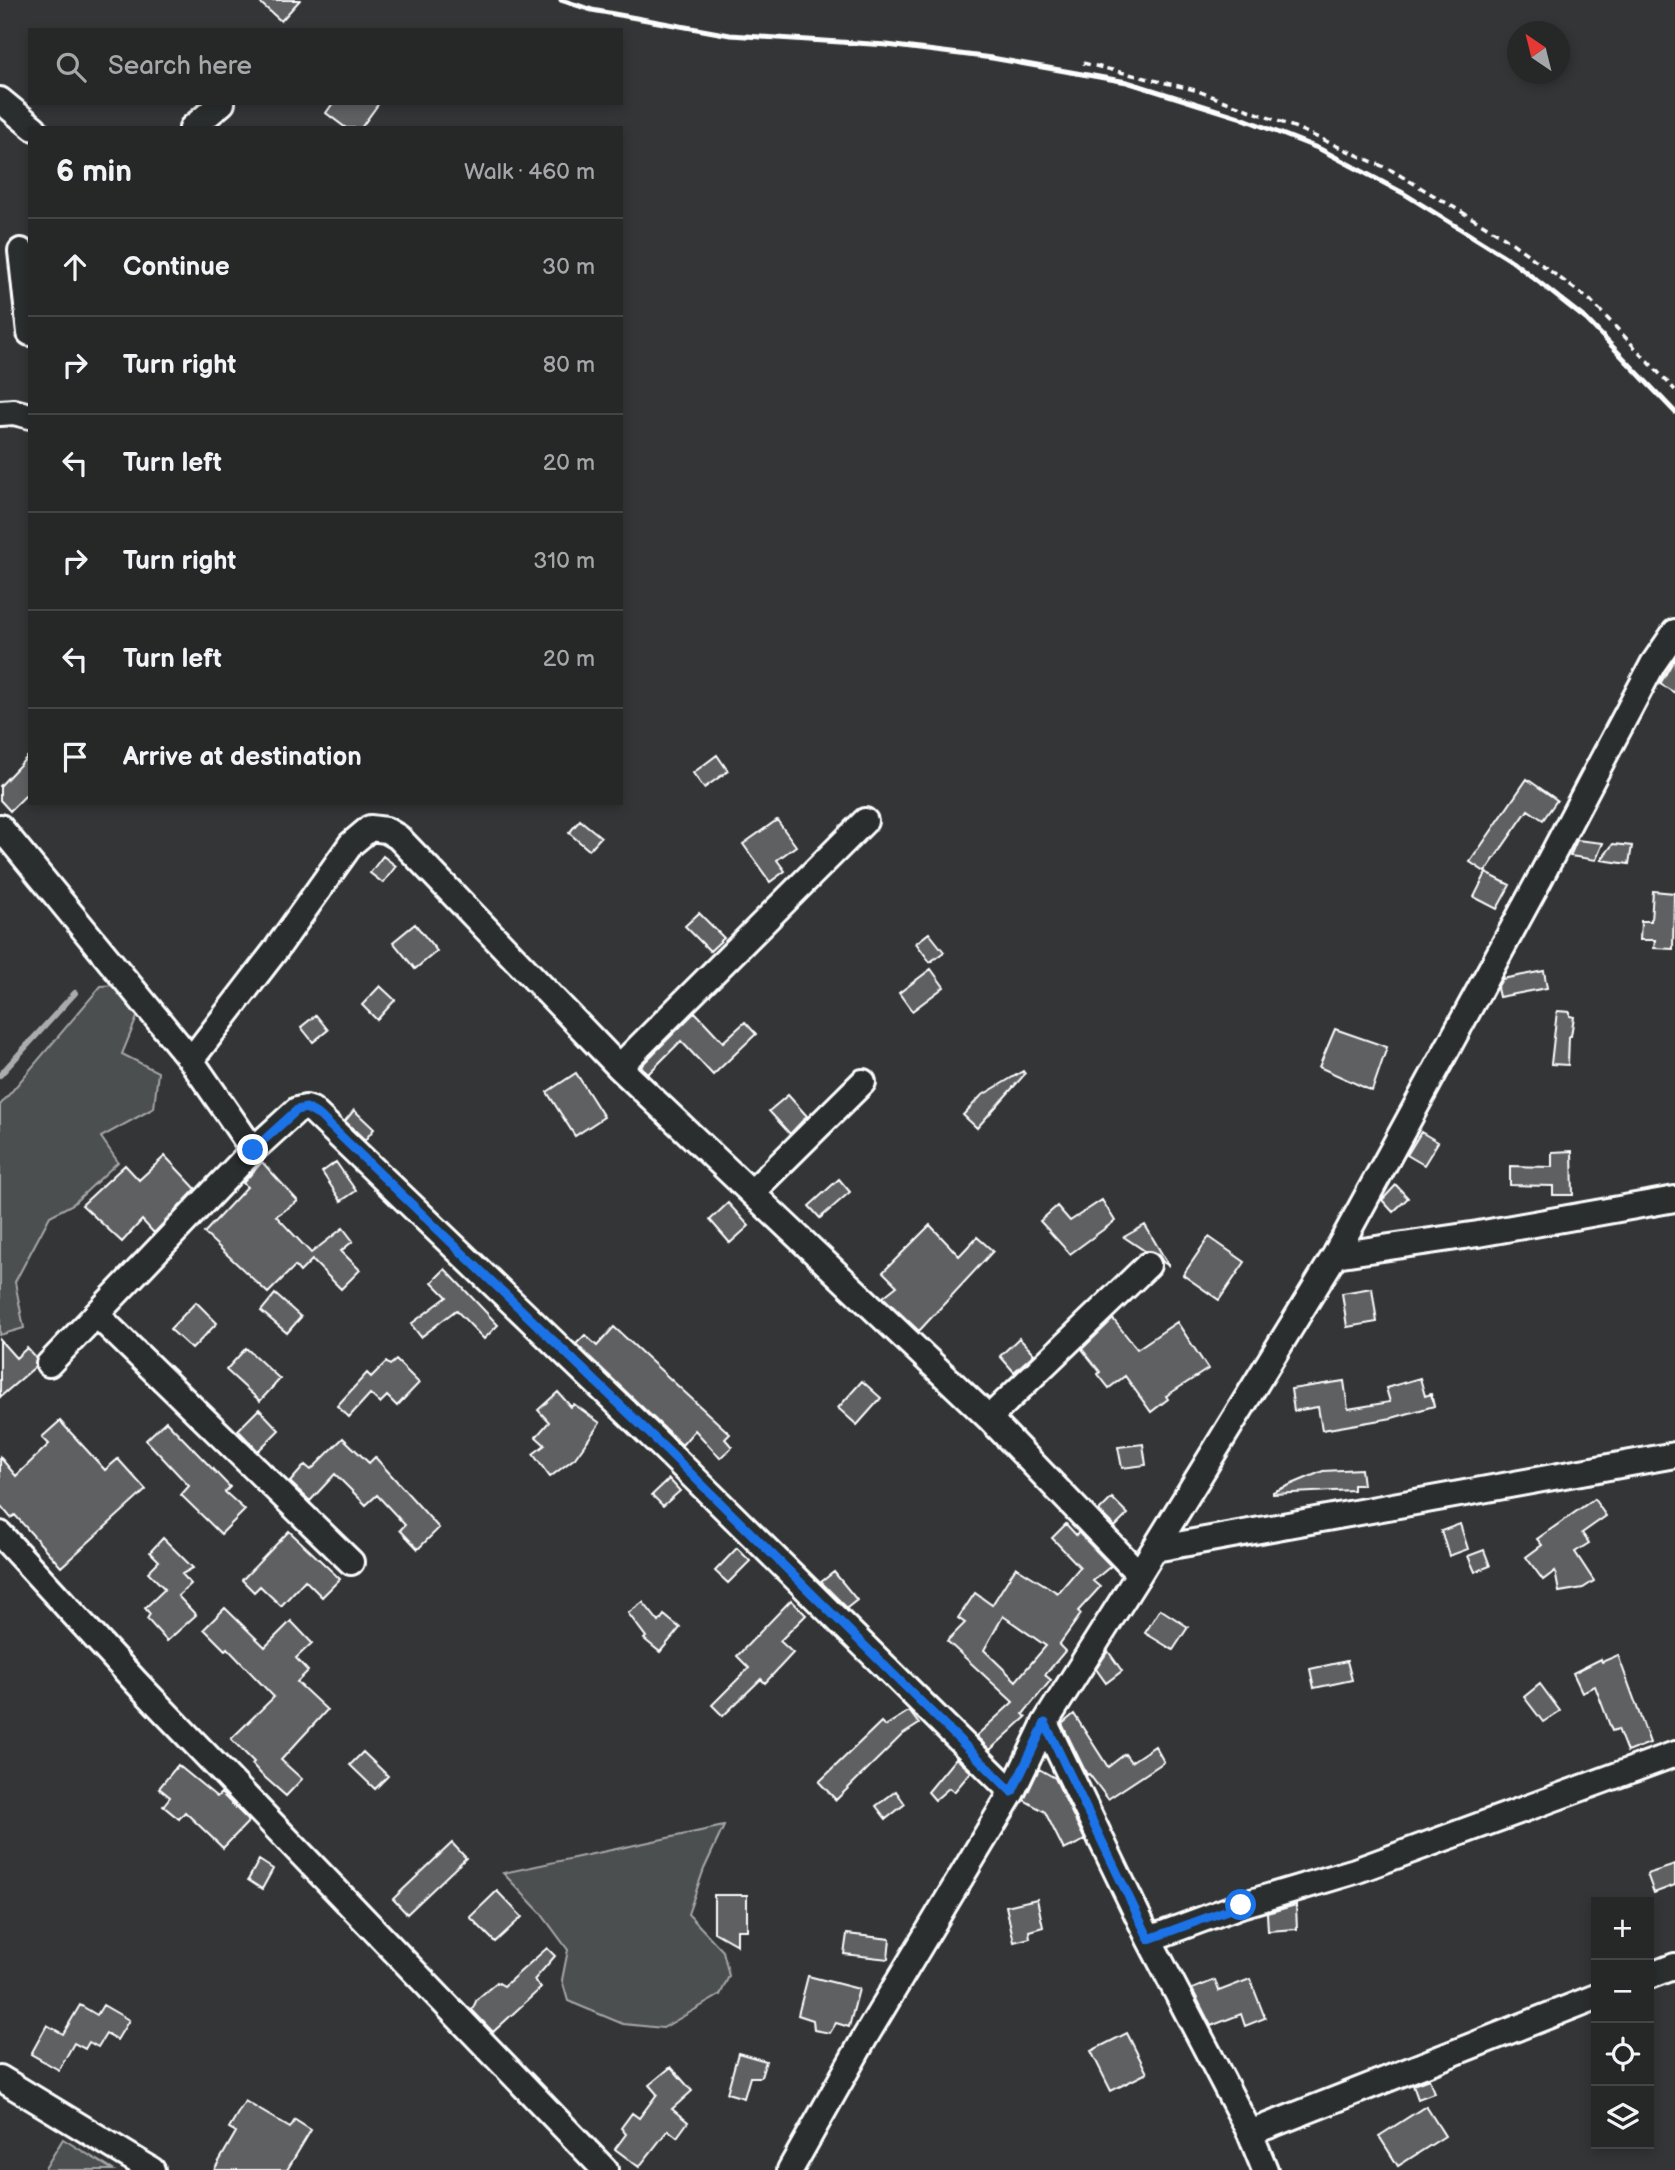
<!DOCTYPE html>
<html lang="en">
<head>
<meta charset="utf-8">
<style>
  :root { --surface:#262828; --page:#2e3030; --text:#f1f3f6; --muted:#a4a6a8; --line:#424445 }
  body { margin:0; font-family:"Balsamiq Sans",sans-serif; background:var(--page); color:var(--text) }
  .controls { position:absolute; right:21px; bottom:21px; display:grid; overflow:hidden; border-radius:0px; box-shadow:0 4px 10px #0003 }
  .controls button { width:63px; height:63px; display:grid; place-items:center; padding:0; border:0; border-bottom:2px solid var(--line); background:var(--surface); color:var(--text); font:35px sans-serif }
  .compass { position:absolute; left:1507px; top:21px; width:63px; height:63px; border-radius:50%; background:var(--surface); box-shadow:0 4px 10px #0003; rotate:325deg }
  .stop { position:absolute; width:21px; height:21px; margin:-16px; border:5px solid #1a73e8; border-radius:50%; background:#fff }
  .stop.end { background:#1a73e8; border-color:#fff; box-shadow:0 2px 7px #0008 }
  .list { margin:0; padding:0; list-style:none }
  h2 { display:flex; justify-content:space-between; align-items:center; height:91px; margin:0; padding:0 28px; font-size:30px }
  h2 small { font-size:23px; font-weight:400; color:var(--muted) }
  .list li { display:grid; grid-template-columns:46px 1fr auto; gap:21px; align-items:center; box-sizing:border-box; height:98px; padding:0 28px; border-top:2px solid var(--line) }
  .list b { display:block; font-size:26px; white-space:nowrap }
  .list em { font-size:23px; font-style:normal; color:var(--muted) }
  .icon { flex:none; width:38px; height:38px; fill:none; stroke:currentColor; stroke-width:2; stroke-linecap:round; stroke-linejoin:round }
  .map { position:relative; flex:none; width:1675px; height:2170px; overflow:hidden }
  .search { position:absolute; background:var(--surface); box-shadow:0 4px 10px #0003; left:28px; top:28px; width:595px; height:77px; display:flex; align-items:center; gap:18px; box-sizing:border-box; padding:0 24px; border-radius:0px; color:var(--muted); font-size:26px }
  .panel { position:absolute; background:var(--surface); box-shadow:0 4px 10px #0003; left:28px; top:126px; width:595px; height:679px; border-radius:0px }
  .map>svg:first-child { display:block }
  .green { fill:#4c4f50; stroke:#a6a7a8; stroke-width:2 }
  .lines { fill:none; stroke-linecap:round; stroke-linejoin:round }
  .stream { stroke:#abacad; stroke-width:6 }
  .building { fill:#5f6162; stroke:#fff; stroke-width:2; fill-rule:evenodd }
  .street-casing { stroke:#fff; stroke-width:30 }
  .path { stroke:#fff; stroke-width:3.5; stroke-dasharray:7 5; stroke-linecap:butt }
  .street { stroke:#2a2d2e; stroke-width:24 }
  .rail { stroke:#fff; stroke-width:5 }
  .route { stroke:#1a73e8; stroke-width:9 }
</style>
</head>
<body>
<div class="map">
<svg width="1675" height="2170" viewBox="0 0 1675 2170">
  <rect width="100%" height="100%" fill="#333536"/>
  <filter id="ink" filterUnits="userSpaceOnUse"><feTurbulence type="fractalNoise" baseFrequency=".0143" numOctaves="2"/><feDisplacementMap in="SourceGraphic" scale="14" xChannelSelector="R" yChannelSelector="G"/><feConvolveMatrix kernelMatrix="1 2 1 2 8 2 1 2 1" color-interpolation-filters="sRGB"/></filter>
  <g filter="url(#ink)">
    <!-- green -->
    <path class="green" d="M116 985 140 1010 122 1054 158 1072 154 1108 101 1137 118 1162 73 1204 50 1216 15 1282 24 1328 0 1335V1105L101 986Z
      M724 1826 704 1869 688 1914 723 1951 729 1976 720 1995 663 2028 623 2024 568 2001 562 1980 568 1950 540 1912 503 1873Z
      M63 2139 113 2170H44Z"/>
    <g class="lines">
      <!-- stream -->
      <path class="stream" d="M0 1075 75 993"/>
    </g>
    <!-- building -->
    <path class="building" d="M257 0H300L281 21Z
      M333 103H379L361 128H346L326 113Z
      M1675 658V693L1660 684Z
      M30 754V791L10 811 0 800V786Z
      M717 755 728 771 704 788 693 773Z
      M1527 779 1557 800 1543 820 1528 810 1485 872 1470 862Z
      M580 820 601 837 589 850 569 833Z
      M777 820 796 846 777 860 785 871 770 882 743 844Z
      M1577 840 1603 843 1596 860 1570 856Z
      M1613 844 1632 846 1629 864 1601 860Z
      M383 856 396 866 383 883 370 873Z
      M1486 873 1510 885 1497 909 1474 897Z
      M1653 891 1674 893 1673 949 1654 948 1655 940H1640L1641 921H1651Z
      M699 913 724 938 710 951 685 926Z
      M415 924 437 951 415 969 393 942Z
      M929 933 944 952 930 962 916 943Z
      M931 969 944 987 912 1011 899 993Z
      M1544 971 1547 988 1499 997 1497 988 1502 979Z
      M380 986 395 1000 377 1020 362 1005Z
      M1557 1011 1570 1012V1016L1574 1017 1571 1036H1569L1568 1065 1551 1064Z
      M695 1012 723 1042 745 1022 756 1034 713 1075 681 1041 648 1074 641 1066Z
      M316 1015 328 1030 313 1042 301 1027Z
      M1335 1029 1387 1047 1372 1091 1319 1067Z
      M1023 1071 1025 1074 977 1128 963 1115 981 1096Z
      M576 1073 604 1117 575 1136 547 1092Z
      M788 1095 807 1116 790 1134 769 1111Z
      M354 1110 374 1129 365 1140 345 1121Z
      M1421 1132 1438 1142 1424 1165 1407 1155Z
      M1572 1151 1573 1195H1553V1186L1510 1185V1166L1552 1167V1152Z
      M165 1156 196 1189 154 1233 142 1220 122 1242 82 1205 125 1165 139 1180Z
      M262 1162 298 1201 276 1216 311 1253 343 1228 353 1241 341 1251 360 1270 341 1289 312 1260 300 1272 295 1266 268 1293 204 1233 247 1187 243 1183Z
      M336 1162 356 1191 341 1201 322 1172Z
      M839 1179 850 1192 820 1218 809 1206Z
      M1396 1185 1408 1198 1393 1212 1382 1200Z
      M1102 1200 1115 1221 1070 1254 1040 1221 1057 1206 1070 1221Z
      M728 1203 749 1226 730 1243 710 1220Z
      M930 1225 959 1256 977 1237 993 1251 919 1331 883 1297 897 1286 883 1272Z
      M1145 1225 1169 1266 1163 1262 1158 1254 1145 1251 1124 1237Z
      M1209 1237 1245 1262 1219 1300 1183 1275Z
      M445 1269 498 1325 484 1339 456 1310 421 1337 411 1324 447 1297 432 1282Z
      M1372 1288 1377 1322 1347 1327 1342 1293Z
      M275 1294 301 1317 287 1333 261 1311Z
      M196 1302 217 1323 192 1349 170 1329Z
      M1113 1319 1137 1349 1177 1322 1208 1369 1166 1396 1168 1399 1151 1412 1125 1376 1109 1388 1098 1374 1100 1372 1082 1349Z
      M614 1327 730 1434 725 1439 732 1447 720 1458 695 1430 682 1445 576 1344 585 1335 597 1346Z
      M1019 1338 1034 1354 1014 1372 1000 1356Z
      M0 1340 16 1358 27 1348 36 1358 35 1367 0 1397Z
      M246 1348 280 1379 260 1401 226 1370Z
      M396 1360 419 1383 397 1406 387 1396 380 1403 370 1394 349 1417 337 1406 367 1373 371 1377 386 1362 390 1365Z
      M1420 1378 1425 1396 1431 1394 1434 1406 1392 1418 1322 1430 1318 1407 1294 1411 1291 1389 1344 1381 1348 1409 1390 1402 1386 1388Z
      M862 1381 881 1398 857 1425 838 1408Z
      M558 1392 571 1407 574 1404 600 1423 575 1458 550 1477 533 1454 545 1445 536 1437 549 1422 538 1410Z
      M259 1409 279 1430 258 1451 238 1430Z
      M60 1421 105 1470 118 1459 146 1490 61 1567 15 1515 11 1518 0 1505V1457L16 1476 49 1444 42 1437Z
      M166 1421 230 1487 225 1492 245 1510 221 1534 181 1495 189 1486 146 1440Z
      M343 1438 369 1463 375 1457 439 1528 418 1549 400 1530 405 1525 377 1495 366 1505 335 1474 310 1501 290 1482 305 1465 311 1470Z
      M1143 1444 1146 1465 1122 1468 1118 1447Z
      M1361 1469 1363 1485H1353V1490L1273 1494V1492L1323 1471Z
      M669 1479 680 1491 663 1506 652 1495Z
      M1112 1498 1128 1514 1115 1527 1099 1511Z
      M1594 1499 1606 1516 1582 1533 1589 1543 1575 1552 1594 1581 1583 1588 1559 1592 1555 1571 1543 1580 1526 1557 1542 1545 1537 1539Z
      M1066 1524 1076 1535 1078 1532 1111 1566 1093 1581 1100 1587 1078 1611 1081 1614 1059 1645 1065 1651 1045 1675 1051 1680 1023 1714 1026 1717 990 1750 976 1736 1013 1702 947 1641 965 1623 958 1618 975 1593 992 1605 1016 1567 1058 1593 1080 1567 1052 1538ZM1003 1616 1046 1646 1016 1681 984 1650Z
      M1460 1524 1468 1549 1449 1556 1441 1531Z
      M289 1531 340 1579 322 1597 305 1580 281 1606 260 1586 254 1592 242 1580Z
      M163 1538 193 1568 182 1574 191 1584 178 1596 196 1615 167 1641 147 1619 150 1614 145 1608 165 1589 148 1572 159 1561 150 1552Z
      M737 1548 750 1561 728 1583 715 1571Z
      M1484 1550 1490 1566 1475 1572 1468 1556Z
      M834 1572 857 1600 847 1608 821 1582Z
      M791 1600 806 1615 780 1641 793 1653 765 1683 761 1679 723 1716 712 1705 749 1668 737 1656Z
      M643 1602 659 1622 664 1615 680 1628 660 1652 644 1639 646 1637 628 1613Z
      M225 1608 265 1647 291 1621 312 1643 296 1658 308 1671 297 1682 327 1710 281 1760 302 1779 286 1796 261 1774 252 1764 254 1762 231 1739 274 1697 227 1648 225 1650 204 1629Z
      M1160 1609 1188 1627 1173 1650 1145 1633Z
      M1108 1651 1122 1671 1106 1683 1096 1669Z
      M1618 1655 1650 1743 1627 1752 1618 1729 1612 1731 1595 1686 1582 1692 1573 1673 1601 1659 1602 1662Z
      M1347 1661 1352 1680 1314 1688 1310 1669Z
      M1540 1684 1560 1711 1543 1722 1524 1697Z
      M909 1711 919 1724 902 1735 836 1800 819 1782 881 1722 885 1726Z
      M1074 1714 1108 1767 1125 1754 1131 1762 1155 1746 1164 1762 1108 1799 1089 1774 1087 1775 1062 1724Z
      M363 1752 388 1776 375 1789 350 1765Z
      M956 1758 971 1772 954 1792 949 1788 935 1800 928 1792Z
      M178 1765 217 1797 221 1793 249 1821 223 1848 185 1812 179 1819 163 1806 170 1797 159 1788Z
      M1039 1769 1055 1778 1085 1840 1064 1850 1045 1812 1024 1800Z
      M896 1791 905 1804 886 1819 876 1806Z
      M452 1843 466 1858 407 1914 393 1899Z
      M259 1860 273 1869 262 1889 248 1880Z
      M1675 1865V1885L1654 1893 1647 1874Z
      M497 1891 522 1917 495 1942 470 1917Z
      M714 1895H747V1930H737V1945L714 1932Z
      M1037 1899 1043 1927 1029 1931 1030 1938 1014 1942 1006 1906Z
      M1296 1905 1297 1929 1268 1931 1267 1913Z
      M847 1934 890 1939 888 1959 844 1954Z
      M547 1948 555 1956 534 1980 541 1988 493 2032 472 2010 477 1999 497 1982 504 1986Z
      M808 1976 859 1989 849 2027 836 2023 830 2033 814 2030 813 2020 798 2015Z
      M1250 1979 1265 2018 1245 2026 1241 2014 1211 2026 1192 1989 1215 1980 1219 1991Z
      M80 2005 97 2015 103 2005 129 2020 117 2040 106 2034 98 2047 89 2042 85 2049 74 2043 59 2070 31 2054 47 2025 63 2034Z
      M1127 2033 1147 2073 1111 2091 1091 2051Z
      M738 2053 766 2061 761 2077H750L744 2098 727 2093Z
      M671 2067 692 2091 672 2109 688 2122 677 2137 668 2130 639 2167 615 2149 626 2134 621 2128 632 2113 639 2118 657 2094 649 2085Z
      M1429 2079 1434 2093 1418 2099 1413 2085Z
      M245 2101 290 2128 295 2120 311 2130 287 2170H214L236 2132 229 2128Z
      M1426 2106 1445 2136 1398 2166 1379 2136Z"/>
    <g class="lines">
      <defs>
        <path id="street" d="M0 100 34 128
          M192 128 222 103
          M21 251 30 333
          M0 413 14 412 30 416
          M0 827 191 1060 253 1150
          M191 1060 275 951 351 844 370 828 386 830 398 837 619 1067 989 1418 1139 1574
          M619 1067 865 821
          M752 1192 863 1082
          M1335 1255 1478 1234 1675 1199
          M97 1315 351 1562
          M49 1364 253 1150 297 1110 306 1108 312 1110 672 1456 1012 1792
          M989 1418 1148 1265
          M0 1534 136 1682 605 2170
          M1155 1549 1675 1455
          M1045 1723 1149 1939 1250 2133 1265 2170
          M1149 1939 1241 1905 1355 1871 1675 1754
          M1649 1976 1675 1966
          M0 2078 152 2170
          M1250 2133 1596 1997
          M790 2170 864 2039 1012 1792 1045 1723 1139 1574 1335 1255 1537 884 1653 664 1675 632"/>
      </defs>
      <!-- street casing -->
      <use href="#street" class="street-casing"/>
      <!-- path -->
      <path class="path" d="M1083 63 1195 90 1294 127 1391 170 1504 237 1591 301 1675 390"/>
      <!-- street -->
      <use href="#street" class="street"/>
      <!-- rail -->
      <path class="rail" d="M561 0 592 10 730 35 887 45 992 58 1127 82 1239 117 1320 149 1403 193 1512 261 1587 320 1675 412"/>
    </g>
  </g>
  <g class="lines" filter="url(#ink)">
    <!-- route -->
    <path class="route" d="M253 1150 297 1110 306 1108 320 1116 672 1455 1012 1792 1045 1723 1149 1939 1241 1905"/>
  </g>
</svg>
<div class="controls">
<button>+</button>
<button>−</button>
<button><svg class="icon" aria-label="locate" viewBox="0 0 24 24"><circle cx="12" cy="12" r="6"/><path d="M12 2v4M12 18v4M2 12h4M18 12h4"/></svg></button>
<button><svg class="icon" aria-label="layers" viewBox="0 0 24 24"><path d="M12 4l9 5-9 5-9-5zM3 14l9 5 9-5"/></svg></button>
</div>
<svg class="compass" viewBox="-18 -18 36 36"><path d="M0-13l5 13h-10z" fill="#e53935"/><path d="M0 13l5-13h-10z" fill="#a4a6a8"/></svg>
<div class="stop" style="left:1241px;top:1905px"></div>
<div class="stop end" style="left:253px;top:1150px"></div>
<div class="search"><svg class="icon" aria-label="search" viewBox="0 0 24 24"><circle cx="10" cy="10" r="6"/><path d="M15 15l6 6"/></svg>Search here</div>
<section class="panel">
<h2>6 min<small>Walk · 460 m</small></h2>
<ul class="list">
<li><svg class="icon" aria-label="ahead" viewBox="0 0 24 24"><path d="M12 20V5M6 11l6-6 6 6"/></svg><div><b>Continue</b></div><em>30 m</em></li>
<li><svg class="icon" aria-label="right" viewBox="0 0 24 24"><path d="M7 20v-9h11M14 6l5 5-5 5"/></svg><div><b>Turn right</b></div><em>80 m</em></li>
<li><svg class="icon" aria-label="left" viewBox="0 0 24 24"><path d="M17 20v-9H6M10 6l-5 5 5 5"/></svg><div><b>Turn left</b></div><em>20 m</em></li>
<li><svg class="icon" aria-label="right" viewBox="0 0 24 24"><path d="M7 20v-9h11M14 6l5 5-5 5"/></svg><div><b>Turn right</b></div><em>310 m</em></li>
<li><svg class="icon" aria-label="left" viewBox="0 0 24 24"><path d="M17 20v-9H6M10 6l-5 5 5 5"/></svg><div><b>Turn left</b></div><em>20 m</em></li>
<li><svg class="icon" aria-label="arrive" viewBox="0 0 24 24"><path d="M6 21V4h12l-3 4 3 4H6"/></svg><div><b>Arrive at destination</b></div></li>
</ul>
</section>
</div>
</body>
</html>
